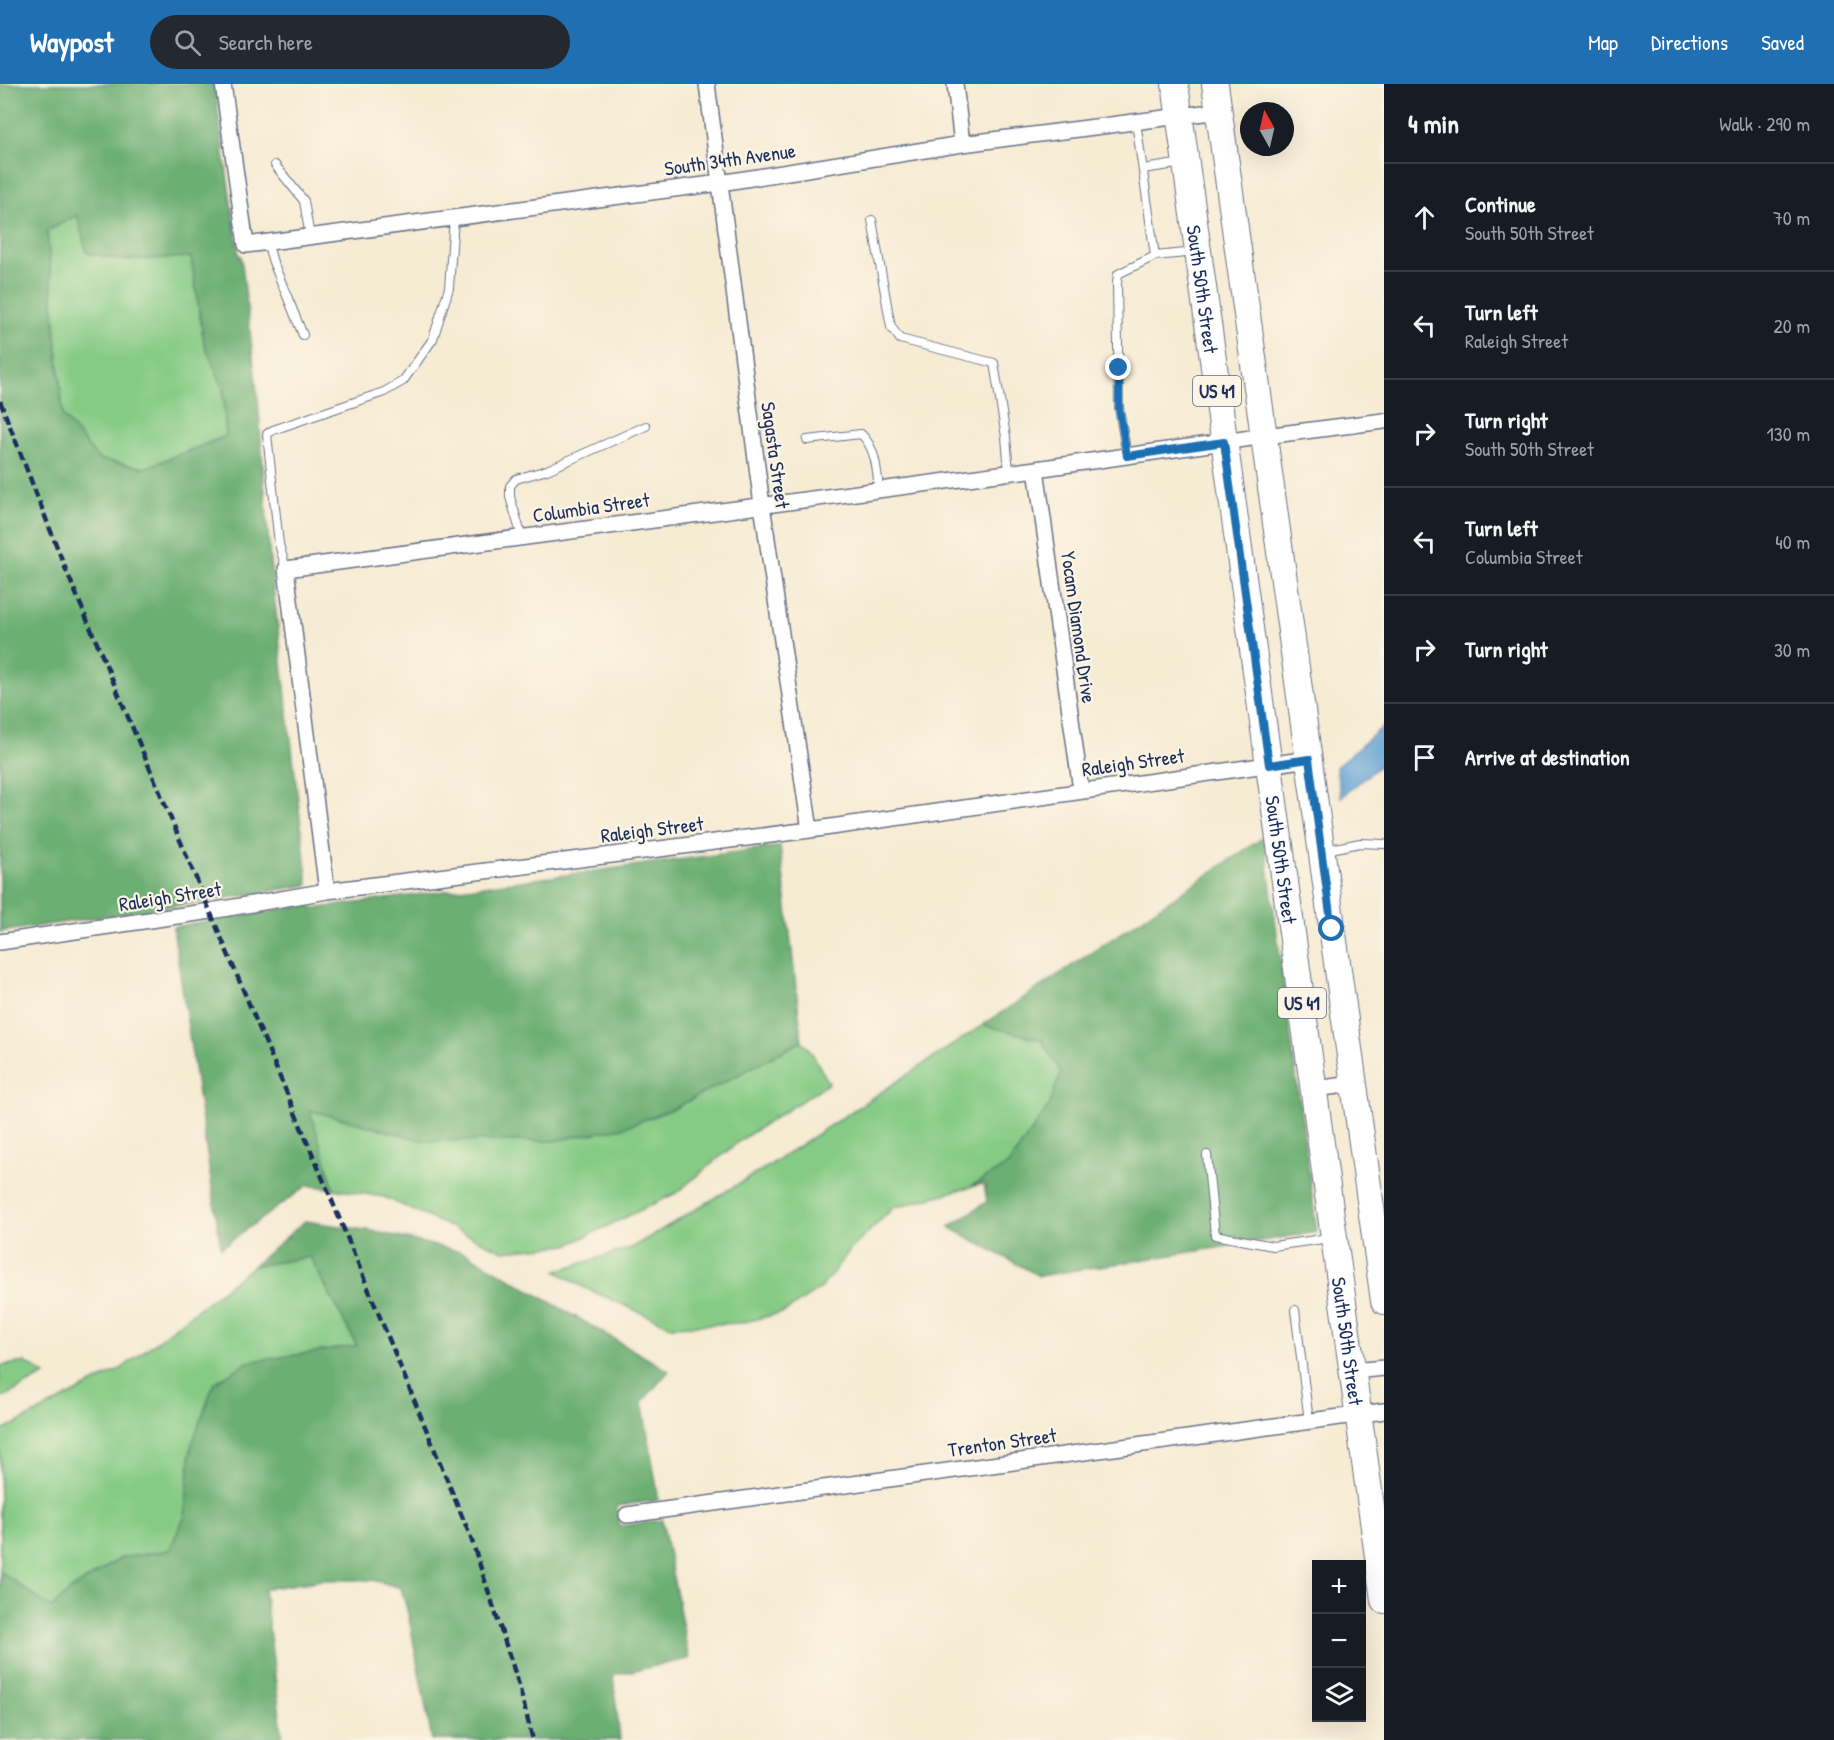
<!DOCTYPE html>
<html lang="en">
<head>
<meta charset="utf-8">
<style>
  :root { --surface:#171b24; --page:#242831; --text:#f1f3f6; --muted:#9ea1a6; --line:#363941; --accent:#1f6fb2 }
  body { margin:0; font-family:"Patrick Hand",sans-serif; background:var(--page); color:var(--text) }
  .controls { position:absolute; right:18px; bottom:18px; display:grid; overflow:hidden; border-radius:0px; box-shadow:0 6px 24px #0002 }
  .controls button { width:54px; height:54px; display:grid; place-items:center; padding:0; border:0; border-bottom:2px solid var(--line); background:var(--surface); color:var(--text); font:30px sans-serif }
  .compass { position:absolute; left:1240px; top:18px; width:54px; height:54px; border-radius:50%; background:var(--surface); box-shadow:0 6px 24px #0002; rotate:352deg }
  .stop { position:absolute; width:18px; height:18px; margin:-14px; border:4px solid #1f6fb2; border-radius:50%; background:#fff }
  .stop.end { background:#1f6fb2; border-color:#fff; box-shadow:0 2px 6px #0008 }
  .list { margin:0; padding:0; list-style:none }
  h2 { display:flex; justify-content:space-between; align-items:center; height:78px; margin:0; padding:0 24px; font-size:26px }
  h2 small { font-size:20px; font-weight:400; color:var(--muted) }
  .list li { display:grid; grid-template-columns:39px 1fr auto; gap:18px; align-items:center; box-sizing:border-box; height:108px; padding:0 24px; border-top:2px solid var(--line) }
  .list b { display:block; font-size:22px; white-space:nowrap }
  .list p { margin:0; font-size:20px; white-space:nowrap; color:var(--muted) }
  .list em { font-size:20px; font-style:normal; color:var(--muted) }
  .icon { flex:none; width:33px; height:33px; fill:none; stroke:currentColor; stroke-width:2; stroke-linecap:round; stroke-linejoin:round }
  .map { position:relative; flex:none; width:1384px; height:1656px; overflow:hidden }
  header { display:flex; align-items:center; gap:36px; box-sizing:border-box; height:84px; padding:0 30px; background:var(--accent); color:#fff }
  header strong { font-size:28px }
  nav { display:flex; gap:33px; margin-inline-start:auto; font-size:21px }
  .search { width:420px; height:54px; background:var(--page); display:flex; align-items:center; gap:15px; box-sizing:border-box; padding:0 21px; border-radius:33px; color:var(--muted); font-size:22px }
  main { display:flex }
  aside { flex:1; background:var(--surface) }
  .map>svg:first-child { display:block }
  .green { fill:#86cb85; stroke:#507d72; stroke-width:1.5 }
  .forest { fill:#6caf72; stroke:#446f68; stroke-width:1.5; fill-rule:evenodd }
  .water { fill:#60a1d4; stroke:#3e6899; stroke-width:1.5 }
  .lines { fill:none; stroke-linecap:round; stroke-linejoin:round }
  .service-casing { stroke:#687187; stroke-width:10 }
  .minor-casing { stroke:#687187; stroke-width:18 }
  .primary-casing { stroke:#687187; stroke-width:28 }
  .service { stroke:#fff; stroke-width:8 }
  .minor { stroke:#fff; stroke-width:15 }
  .primary { stroke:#fff; stroke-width:26 }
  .rail { stroke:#1b2f5e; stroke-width:4.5; stroke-dasharray:9 4.5; stroke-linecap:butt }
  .route { stroke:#1f6fb2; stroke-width:8 }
  .labels { text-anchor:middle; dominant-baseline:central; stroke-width:4.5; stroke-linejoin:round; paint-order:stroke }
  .shield { fill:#fcf5e5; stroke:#5e6a86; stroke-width:1.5 }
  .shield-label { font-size:18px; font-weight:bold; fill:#1b2f5e }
  .street-label { font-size:20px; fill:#1b2f5e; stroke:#fcf5e5 }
</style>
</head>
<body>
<header>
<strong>Waypost</strong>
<div class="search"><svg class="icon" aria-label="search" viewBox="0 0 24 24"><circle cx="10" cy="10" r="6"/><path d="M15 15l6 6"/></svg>Search here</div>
<nav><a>Map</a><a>Directions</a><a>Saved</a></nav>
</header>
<main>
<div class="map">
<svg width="1384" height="1656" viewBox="0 0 1384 1656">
  <rect width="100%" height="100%" fill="#fcf5e5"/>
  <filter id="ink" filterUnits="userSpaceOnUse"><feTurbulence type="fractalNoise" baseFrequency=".0167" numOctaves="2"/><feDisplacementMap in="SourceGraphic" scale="12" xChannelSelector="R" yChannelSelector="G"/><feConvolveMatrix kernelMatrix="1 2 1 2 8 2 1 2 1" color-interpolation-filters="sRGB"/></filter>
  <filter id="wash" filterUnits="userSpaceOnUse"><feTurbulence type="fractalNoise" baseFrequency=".008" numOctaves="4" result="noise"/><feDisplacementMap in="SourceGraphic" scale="24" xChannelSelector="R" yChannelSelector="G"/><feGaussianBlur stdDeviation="1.35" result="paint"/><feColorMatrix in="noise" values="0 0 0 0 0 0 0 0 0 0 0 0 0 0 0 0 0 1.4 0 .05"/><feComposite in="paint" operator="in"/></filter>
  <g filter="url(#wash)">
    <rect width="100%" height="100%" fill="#f6ebd3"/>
    <!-- green -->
    <path class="green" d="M77 130 121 176 191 173 204 259 223 304 226 352 145 384 98 375 63 333 47 147Z
      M983 941 1042 956 1061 989 1049 1022 1008 1081 970 1103 893 1124 850 1166 822 1203 785 1228 741 1239 671 1242 583 1203 556 1187 631 1164 767 1083Z
      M802 957 810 966 829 999 742 1055 676 1109 568 1161 503 1167 384 1113 334 1105 309 1026 425 1057 622 1044 675 1024Z
      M310 1173 357 1262 248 1278 191 1363 185 1432 170 1466 121 1474 72 1505 51 1524 0 1487V1348L121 1285 253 1182Z
      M25 1278 45 1291 0 1315V1282Z"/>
    <!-- forest -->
    <path class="forest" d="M0 0H214L239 172H241L258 315 270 476 308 801 209 817 0 848ZM77 131 87 169 121 176 191 173 204 259 223 304 226 352 145 384 98 375 63 332 47 147Z
      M1264 753 1317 1148 1039 1192 949 1143 987 1118 984 1100 970 1103 1008 1081 1049 1022 1061 989 1042 956 983 941Z
      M780 762 802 957 675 1024 622 1044 554 1057H425L310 1026 334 1105 308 1101 221 1164 173 843 310 820 312 825Z
      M305 1137 373 1147 466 1169 669 1287 642 1318 659 1416 617 1422 620 1442 662 1436 689 1575 613 1591 620 1656H432L408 1529 401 1504 373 1496H322L264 1505 283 1656H0V1487L51 1524 72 1505 121 1474 169 1466 185 1432 191 1363 214 1299 248 1278 357 1262 310 1173 253 1182Z"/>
    <!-- water -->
    <path class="water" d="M1384 642V678L1341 713 1336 683Z"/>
  </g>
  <g filter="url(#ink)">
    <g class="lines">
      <defs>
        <path id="service" d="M275 81 304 117 310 153
          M1143 85 1183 79
          M872 136 891 243 900 255 994 279 1006 353 1009 388
          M267 158 273 178 303 251
          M1155 172 1196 168
          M807 356 861 350C876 364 877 386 879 406
          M1127 372 1119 324 1117 199 1118 190 1155 172 1136 38
          M522 453 510 413V402L516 395 547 386 646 342
          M286 485 279 460 267 350 273 346 384 308 403 297 433 255 449 204 454 134
          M1326 766 1360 759 1384 760
          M1207 1071 1215 1151 1273 1162 1330 1154
          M1295 1226 1309 1337"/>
        <path id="minor" d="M223 0 246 161 720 99 962 60 1219 27
          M707 0 762 421 810 746
          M955 0 962 60
          M1036 385 1081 706
          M327 807 286 485 1036 385 1265 352 1384 337
          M0 858 211 827 327 807 810 746 1309 675
          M1314 1005 1354 1000
          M1353 1287 1384 1284
          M627 1431 1384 1327"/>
        <g id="primary">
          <path id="s1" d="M1175 0 1384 1516"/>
          <path d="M1215 0 1384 1217"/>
        </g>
      </defs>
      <!-- service casing -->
      <use href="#service" class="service-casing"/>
      <!-- minor casing -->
      <use href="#minor" class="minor-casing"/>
      <!-- primary casing -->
      <use href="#primary" class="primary-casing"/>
      <!-- service -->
      <use href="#service" class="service"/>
      <!-- minor -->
      <use href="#minor" class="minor"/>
      <!-- primary -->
      <use href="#primary" class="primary"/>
      <!-- rail -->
      <path class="rail" d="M0 317 66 486 328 1107 471 1454 518 1598 533 1656"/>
    </g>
  </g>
  <g class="lines" filter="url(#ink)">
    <!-- route -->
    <path class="route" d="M1119 284V324L1127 372 1224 358 1269 681 1309 675 1332 845"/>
  </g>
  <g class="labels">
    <!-- shield labels -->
    <g class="shield">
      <rect x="1193" y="292" width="48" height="30" rx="4.5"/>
      <rect x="1278" y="904" width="48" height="30" rx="4.5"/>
    </g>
    <g class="shield-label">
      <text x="1217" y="307">US 41</text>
      <text x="1302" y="919">US 41</text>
    </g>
    <!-- street labels -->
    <g class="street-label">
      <text transform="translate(730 75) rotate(-8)">South 34th Avenue</text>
      <text stroke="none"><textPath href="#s1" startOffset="207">South 50th Street</textPath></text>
      <text transform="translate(776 371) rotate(82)">Sagasta Street</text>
      <text transform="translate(591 423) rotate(-8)">Columbia Street</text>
      <text transform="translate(1079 543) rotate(82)">Yocam Diamond Drive</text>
      <text transform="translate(1133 678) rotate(-8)">Raleigh Street</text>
      <text transform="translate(652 745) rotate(-7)">Raleigh Street</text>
      <text stroke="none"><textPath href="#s1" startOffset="783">South 50th Street</textPath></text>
      <text transform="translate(170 812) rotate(-9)">Raleigh Street</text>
      <text stroke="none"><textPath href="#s1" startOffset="1269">South 50th Street</textPath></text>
      <text transform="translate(1002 1358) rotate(-8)">Trenton Street</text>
    </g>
  </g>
</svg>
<div class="controls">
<button>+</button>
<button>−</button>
<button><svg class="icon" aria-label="layers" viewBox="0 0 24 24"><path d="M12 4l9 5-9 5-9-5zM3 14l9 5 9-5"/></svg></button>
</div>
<svg class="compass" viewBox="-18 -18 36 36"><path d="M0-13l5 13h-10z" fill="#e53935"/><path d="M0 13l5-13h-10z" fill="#9ea1a6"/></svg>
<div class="stop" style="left:1332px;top:845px"></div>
<div class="stop end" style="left:1119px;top:284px"></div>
</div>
<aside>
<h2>4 min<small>Walk · 290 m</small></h2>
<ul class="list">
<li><svg class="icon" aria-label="ahead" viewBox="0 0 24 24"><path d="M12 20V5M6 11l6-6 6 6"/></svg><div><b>Continue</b><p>South 50th Street</p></div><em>70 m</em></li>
<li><svg class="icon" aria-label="left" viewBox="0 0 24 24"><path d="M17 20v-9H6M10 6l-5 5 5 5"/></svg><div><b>Turn left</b><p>Raleigh Street</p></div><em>20 m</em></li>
<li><svg class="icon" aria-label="right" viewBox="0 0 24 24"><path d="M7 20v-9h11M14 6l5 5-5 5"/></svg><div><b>Turn right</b><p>South 50th Street</p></div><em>130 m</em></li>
<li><svg class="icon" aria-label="left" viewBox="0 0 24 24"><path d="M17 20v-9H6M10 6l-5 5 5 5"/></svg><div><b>Turn left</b><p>Columbia Street</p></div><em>40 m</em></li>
<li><svg class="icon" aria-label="right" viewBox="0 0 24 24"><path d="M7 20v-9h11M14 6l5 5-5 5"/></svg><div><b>Turn right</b></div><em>30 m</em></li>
<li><svg class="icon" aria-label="arrive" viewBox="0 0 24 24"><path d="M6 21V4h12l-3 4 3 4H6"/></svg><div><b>Arrive at destination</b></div></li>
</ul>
</aside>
</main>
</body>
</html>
